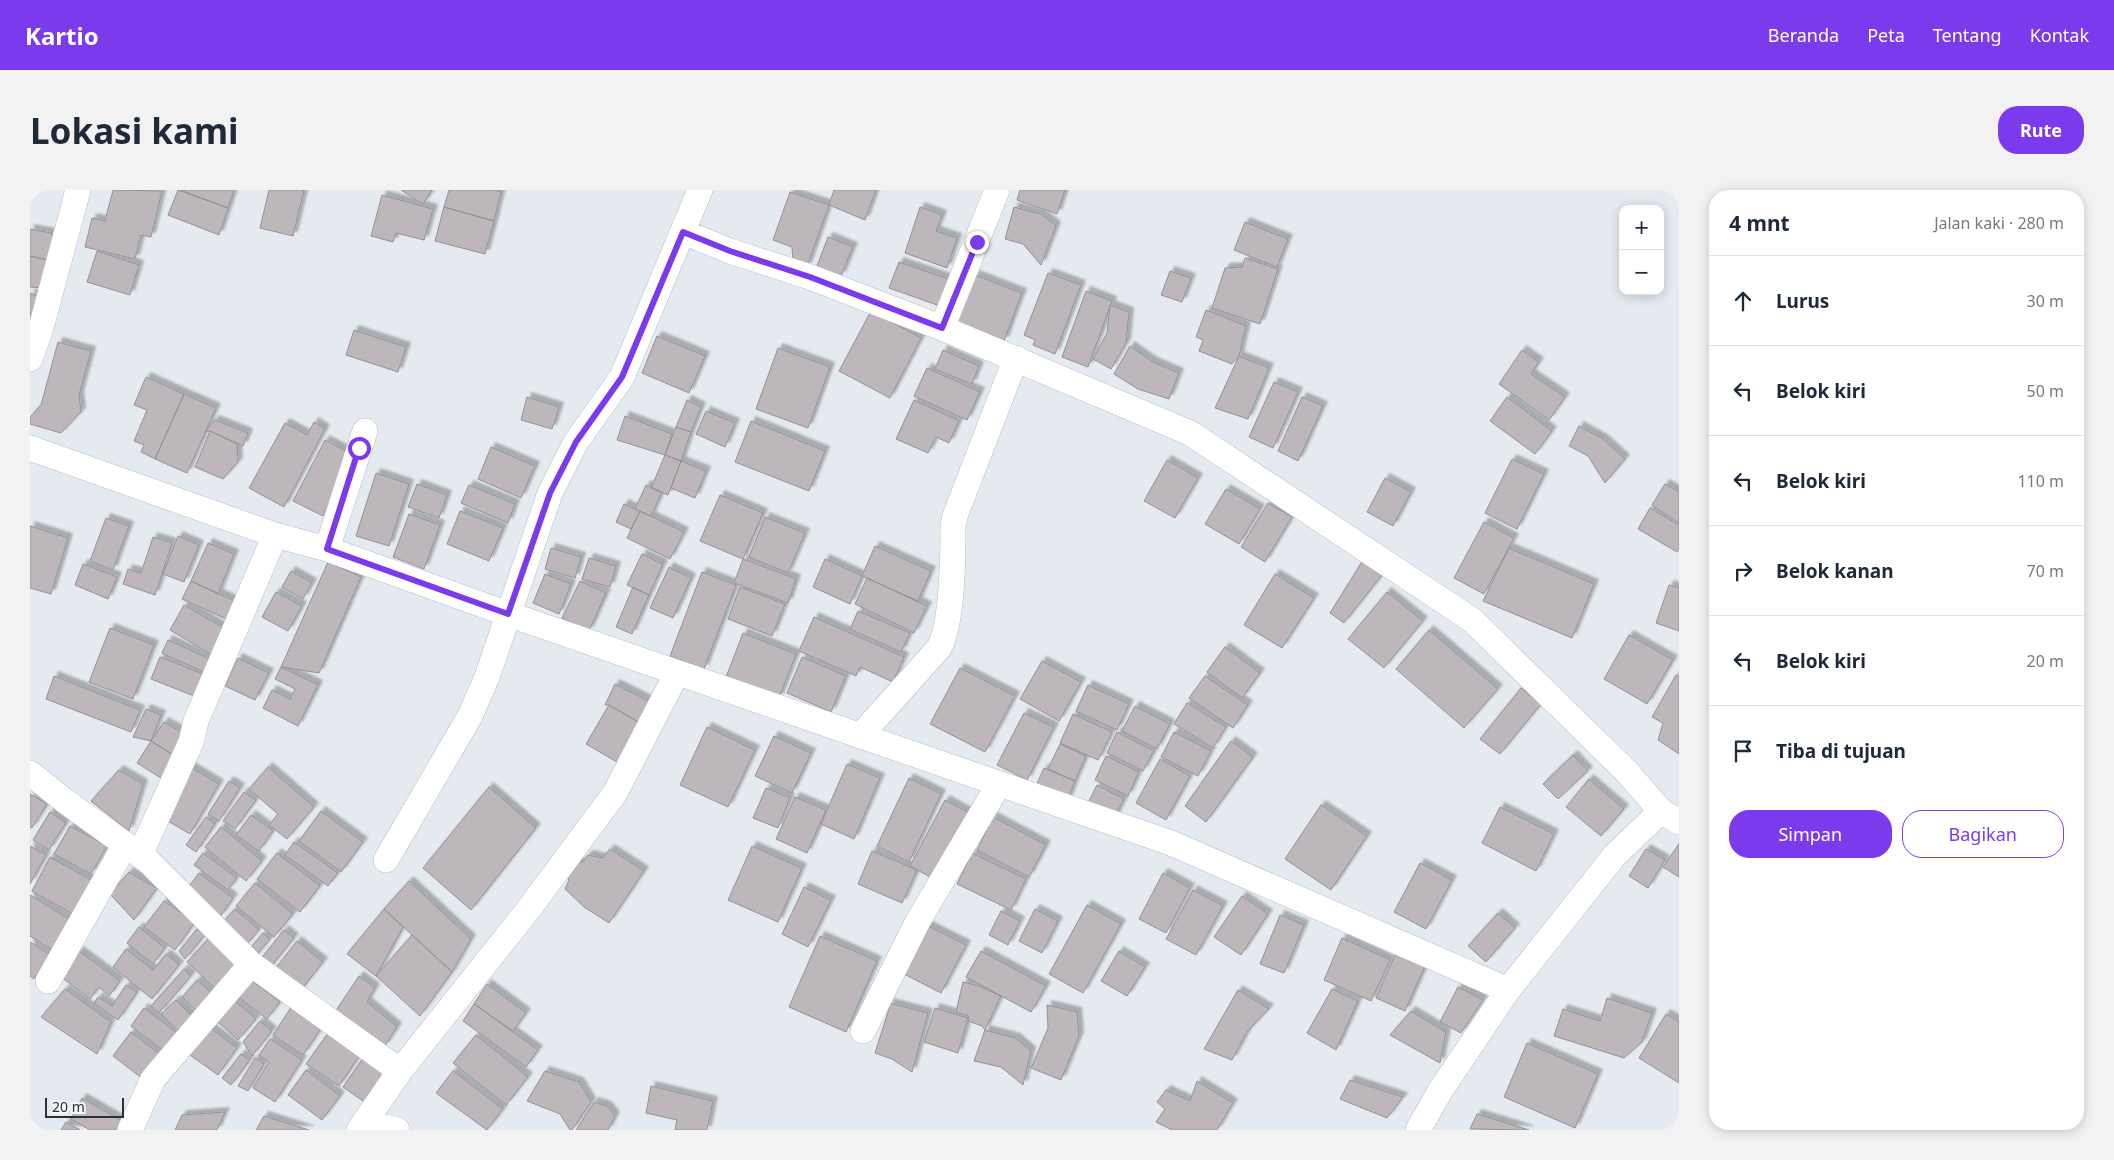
<!DOCTYPE html>
<html lang="id">
<head>
<meta charset="utf-8">
<style>
  :root { --surface:#fff; --page:#f2f2f3; --text:#1f2937; --muted:#747a83; --line:#e0e1e3; --accent:#7c3aed }
  body { margin:0; font-family:"Noto Sans",sans-serif; background:var(--page); color:var(--text) }
  .controls { position:absolute; right:15px; top:15px; display:grid; overflow:hidden; border-radius:10px; box-shadow:0 2px 12px #0003 }
  .controls button { width:45px; height:45px; display:grid; place-items:center; padding:0; border:0; border-bottom:1px solid var(--line); background:var(--surface); color:var(--text); font:25px sans-serif }
  .scale { position:absolute; left:15px; bottom:12px; width:79px; box-sizing:border-box; padding-left:5px; border:2px solid #2d2f31; border-top:0; font-size:14px; line-height:18px; white-space:nowrap; color:#2d2f31; -webkit-text-stroke:4px #f1f7fc; paint-order:stroke }
  .stop { position:absolute; width:15px; height:15px; margin:-11px; border:4px solid #7c3aed; border-radius:50%; background:#fff }
  .stop.end { background:#7c3aed; border-color:#fff; box-shadow:0 1px 5px #0008 }
  .list { margin:0; padding:0; list-style:none }
  h2 { display:flex; justify-content:space-between; align-items:center; height:65px; margin:0; padding:0 20px; font-size:21px }
  h2 small { font-size:16px; font-weight:400; color:var(--muted) }
  .list li { display:grid; grid-template-columns:32px 1fr auto; gap:15px; align-items:center; box-sizing:border-box; height:90px; padding:0 20px; border-top:1px solid var(--line) }
  .list b { display:block; font-size:19px; white-space:nowrap }
  .list em { font-size:16px; font-style:normal; color:var(--muted) }
  .actions { display:flex; gap:10px; padding:15px 20px }
  .actions a { flex:1; padding:11px 0; border:1px solid var(--accent); border-radius:20px; text-align:center; font-size:18px; color:var(--accent) }
  .actions .main { background:var(--accent); color:#fff }
  .icon { flex:none; width:28px; height:28px; fill:none; stroke:currentColor; stroke-width:2; stroke-linecap:round; stroke-linejoin:round }
  .map { position:relative; flex:none; width:1649px; height:940px; overflow:hidden; border-radius:20px }
  header { display:flex; align-items:center; gap:30px; box-sizing:border-box; height:70px; padding:0 25px; background:var(--accent); color:#fff }
  header strong { font-size:24px }
  nav { display:flex; gap:28px; margin-inline-start:auto; font-size:18px }
  .intro { display:flex; align-items:center; justify-content:space-between; box-sizing:border-box; height:120px; padding:0 30px }
  h1 { margin:0; font-size:35px }
  .button { padding:12px 22px; border-radius:20px; background:var(--accent); color:#fff; font-size:18px; font-weight:700 }
  main { display:flex; gap:30px; padding:0 30px }
  aside { flex:1; background:var(--surface); border-radius:20px; box-shadow:0 2px 12px #0003 }
  .map>svg:first-child { display:block }
  .building { fill:#bdb7bb; stroke:#969095; filter:url(#shadow) }
  .lines { fill:none; stroke-linecap:round; stroke-linejoin:round }
  .street-casing { stroke:#b8bdc2; stroke-width:26 }
  .street { stroke:#fff; stroke-width:25 }
  .route { stroke:#7c3aed; stroke-width:6 }
</style>
</head>
<body>
<header>
<strong>Kartio</strong>
<nav><a>Beranda</a><a>Peta</a><a>Tentang</a><a>Kontak</a></nav>
</header>
<div class="intro"><h1>Lokasi kami</h1><a class="button">Rute</a></div>
<main>
<div class="map">
<svg width="1649" height="940" viewBox="0 0 1649 940">
  <defs>
    <filter id="shadow"><feDropShadow dx="4.5" dy="-4.5" stdDeviation="1" flood-color="#0004"/></filter>
  </defs>
  <rect width="100%" height="100%" fill="#e4eaef"/>
  <!-- building -->
  <path class="building" d="M83 0 132 1 121 47 111 45 105 69 55 57 62 28 75 31Z
    M148 0 198 18 189 45 138 25Z
    M150 0H204L198 18Z
    M239 0H274L263 46 230 38Z
    M371 0H402L393 14Z
    M419 0H464L471 2 464 31 414 17Z
    M804 0H846L835 30 799 15Z
    M990 0H1035L1027 24 987 10Z
    M760 2 799 15 777 77 763 72 762 57 743 50Z
    M352 5 403 19 394 50 366 43 363 52 341 46Z
    M414 17 464 31 455 64 405 51Z
    M890 17 912 25 906 41 927 48 917 78 875 63Z
    M984 17 1011 24 1026 36 1011 75 993 54 975 49Z
    M1215 32 1258 49 1247 77 1204 60Z
    M0 39 21 43 26 55 18 70 0 66Z
    M798 47 823 57 811 86 787 76Z
    M67 61 109 75 100 105 57 92Z
    M0 66 18 70 13 98 0 97Z
    M1215 68 1248 79 1230 134 1182 118 1195 78 1212 77Z
    M869 72 919 89 910 116 859 98Z
    M1140 81 1161 88 1152 112 1131 105Z
    M1018 83 1051 95 1025 164 1003 155 1005 150 994 145Z
    M945 85 992 103 974 151 927 133Z
    M1056 101 1082 111 1058 177 1032 167Z
    M0 103 9 107 0 129Z
    M1080 115 1099 122 1096 153 1081 179 1063 169 1077 143Z
    M1176 120 1216 136 1209 166 1202 174 1169 161 1173 150 1166 147Z
    M841 121 891 148 860 208 809 181Z
    M324 140 376 157 368 182 316 165Z
    M627 146 675 166 659 203 612 183Z
    M28 152 61 161 49 205 51 222 31 243 0 234V227L11 215Z
    M1100 156 1123 172 1149 183 1139 209 1108 199 1084 184Z
    M748 158 800 177 778 238 726 219Z
    M913 160 949 176 942 194 905 179Z
    M1492 160 1509 172 1501 184 1535 207 1519 230 1469 194Z
    M1209 166 1239 178 1218 229 1185 218Z
    M897 178 950 202 937 230 884 206Z
    M116 187 154 204 125 269 111 262 114 255 104 251 117 220 104 215Z
    M1244 192 1268 202 1243 258 1219 247Z
    M154 204 186 218 157 283 125 269Z
    M497 207 529 217 522 239 491 230Z
    M1272 207 1293 216 1268 271 1248 261Z
    M1477 207 1522 241 1505 264 1460 231Z
    M657 210 671 217 661 242 646 237Z
    M884 210 929 231 919 253 906 247 898 263 866 249Z
    M676 221 705 233 695 257 666 244Z
    M595 226 642 244 635 265 587 250Z
    M185 230 218 243 213 256 180 241 175 242Z
    M721 231 795 261 779 301 705 272Z
    M284 232 295 239 254 317 219 298 255 233 277 245Z
    M1549 236 1573 249 1595 269 1575 293 1558 266 1539 256Z
    M646 237 661 242 651 271 635 265Z
    M180 241 207 254 208 272 193 289 165 277Z
    M295 250 324 265 293 326 263 311Z
    M461 257 505 276 491 308 448 289Z
    M635 265 651 271 638 305 621 298Z
    M1482 269 1514 284 1487 339 1455 323Z
    M1137 270 1168 288 1145 328 1114 311Z
    M651 271 676 281 665 308 641 298Z
    M346 283 379 294 359 356 326 346Z
    M1355 288 1381 302 1363 336 1337 322Z
    M387 294 417 305 409 328 378 317Z
    M1635 294 1649 302V333L1622 315Z
    M439 295 485 314 478 333 431 313Z
    M616 295 632 302 621 326 605 319Z
    M1196 299 1230 319 1209 354 1175 334Z
    M690 305 733 323 713 369 670 351Z
    M1238 313 1262 327 1235 372 1211 357Z
    M594 314 610 321 601 339 586 332Z
    M1620 318 1649 335V359L1647 362 1608 339Z
    M430 321 473 338 459 371 417 354Z
    M610 321 654 342 640 369 597 348Z
    M379 324 410 335 394 379 363 367Z
    M735 327 775 343 758 383 719 367Z
    M76 328 99 336 83 380 60 371Z
    M1454 332 1484 348 1454 404 1424 388Z
    M0 336 38 348 21 404 0 398Z
    M148 346 169 355 154 392 133 384Z
    M123 347 142 353 125 405 93 394 98 379 111 383Z
    M178 353 204 364 188 404 161 391Z
    M845 356 901 381 888 411 832 386Z
    M521 358 551 367 545 388 515 379Z
    M1479 358 1564 394 1542 448 1453 411Z
    M612 364 633 374 619 405 597 395Z
    M559 368 586 376 580 397 552 389Z
    M713 369 766 389 758 413 704 393Z
    M795 369 832 386 820 414 783 397Z
    M1333 370 1352 385 1314 433 1300 423Z
    M298 372 331 387 289 483 251 477Z
    M53 374 87 387 78 409 45 395Z
    M639 377 661 388 643 428 620 418Z
    M261 381 282 393 273 409 252 397Z
    M672 382 706 395 674 479 640 466Z
    M515 384 541 394 529 424 503 413Z
    M1245 384 1284 408 1252 458 1214 435Z
    M837 388 897 416 884 443 825 414Z
    M161 391 211 414 203 432 152 409Z
    M550 391 576 403 559 441 532 428Z
    M1639 395 1649 398V441L1626 433Z
    M603 397 619 405 602 444 586 437Z
    M710 397 755 414 742 446 698 429Z
    M246 402 272 416 258 441 232 427Z
    M1357 402 1393 431 1354 478 1318 449Z
    M154 415 199 441 184 466 140 440Z
    M828 421 880 443 871 462 820 439Z
    M784 427 874 467 863 492 830 477 826 486 769 461Z
    M80 438 124 455 103 509 59 492Z
    M1399 440 1468 499 1434 538 1366 479Z
    M713 443 766 464 749 508 696 487Z
    M1599 445 1643 470 1617 514 1574 489Z
    M138 450 180 469 174 482 132 463Z
    M1195 457 1230 483 1212 508 1177 482Z
    M130 467 178 486 169 508 121 489Z
    M772 467 816 486 801 522 757 503Z
    M208 468 239 483 225 510 195 496Z
    M1012 471 1051 492 1029 531 990 509Z
    M251 477 288 495 268 536 233 518 242 500 260 509 265 499 245 489Z
    M930 478 985 506 955 562 900 534Z
    M1646 485 1649 487V564L1628 550 1633 533 1622 527Z
    M24 486 110 520 101 542 16 509Z
    M1175 486 1218 515 1203 538 1159 508Z
    M585 494 621 512 610 533 579 515H575Z
    M1058 495 1099 514 1087 540 1046 521Z
    M1491 498 1511 514 1470 564 1450 549Z
    M1157 513 1196 537 1183 558 1144 534Z
    M579 515 610 533 587 572 556 554Z
    M1105 516 1140 534 1127 559 1092 541Z
    M116 519 131 525 121 551 103 547Z
    M994 523 1024 537 997 590 967 575Z
    M1043 524 1082 542 1068 570 1030 553Z
    M134 532 157 545 145 566 121 551Z
    M677 537 725 560 698 617 650 595Z
    M1087 542 1124 561 1113 581 1077 563Z
    M1144 542 1181 561 1168 586 1131 567Z
    M744 546 781 563 762 603 725 586Z
    M121 551 145 566 131 588 107 573Z
    M1201 551 1223 567 1176 632 1155 616Z
    M1030 554 1056 566 1045 591 1018 579Z
    M1543 565 1558 581 1528 609 1513 594Z
    M1076 566 1109 582 1098 606 1065 590Z
    M1130 569 1160 586 1136 630 1106 613Z
    M817 574 850 588 824 649 791 634Z
    M160 577 189 594 160 644 131 627Z
    M238 577 284 617 257 649 239 635 248 624 219 599Z
    M1014 578 1045 591 1036 614 1004 600Z
    M89 580 113 594 99 641 61 611Z
    M879 588 911 604 879 672 847 656Z
    M1559 589 1594 619 1571 646 1536 617Z
    M199 591 210 598 189 631 178 624Z
    M1067 595 1094 609 1083 631 1056 617Z
    M459 597 506 638 441 720 393 678Z
    M736 598 760 608 748 638 723 628Z
    M214 602 226 610 205 639 193 631Z
    M0 604 17 614 2 638 0 637Z
    M765 607 796 620 777 663 746 649Z
    M915 610 941 624 906 690 880 676Z
    M1291 615 1337 646 1301 700 1255 669Z
    M1470 617 1524 644 1506 681 1452 653Z
    M291 621 333 652 311 682 269 651Z
    M20 622 36 633 19 660 3 650Z
    M221 625 243 641 229 661 206 645Z
    M176 627 185 634 166 662 156 655Z
    M963 627 1016 655 999 687 947 660Z
    M40 636 77 656 61 684 24 664Z
    M191 637 232 671 216 691 175 657Z
    M264 652 308 683 298 696 255 665Z
    M1649 654V687L1633 677Z
    M0 656 16 665 0 694Z
    M722 656 772 678 748 732 698 710Z
    M580 659 614 681 579 733 554 717 535 699 539 690 536 685 542 669 552 673 558 665 573 668Z
    M1616 659 1635 670 1618 698 1599 686Z
    M842 661 887 680 872 713 828 694Z
    M173 663 207 688 198 700 164 675Z
    M247 663 290 696 270 722 227 689Z
    M942 663 996 689 981 720 927 694Z
    M20 667 61 690 43 724 2 701Z
    M1390 673 1422 690 1396 739 1364 722Z
    M99 682 127 698 104 730 80 704Z
    M169 683 203 708 190 727 155 702Z
    M1133 683 1160 698 1136 743 1109 729Z
    M379 691 441 749 422 782 354 719Z
    M225 693 263 724 244 747 206 716Z
    M774 697 801 710 778 757 752 744Z
    M1163 700 1193 716 1166 765 1136 749Z
    M0 705 42 731 24 761 0 746Z
    M1212 706 1238 724 1211 765 1184 747Z
    M134 711 165 732 145 760 114 737Z
    M1057 715 1091 734 1053 803 1019 784Z
    M205 719 229 740 214 757 190 735Z
    M354 719 373 737 346 786 317 764Z
    M1005 719 1028 731 1012 763 989 751Z
    M971 721 990 731 978 755 959 745Z
    M1468 723 1485 738 1456 772 1438 756Z
    M1250 725 1274 735 1254 783 1230 774Z
    M894 734 936 755 911 803 870 782Z
    M109 737 135 758 123 774 97 753Z
    M167 739 175 745 155 769 149 761Z
    M254 740 264 748 238 780 229 771Z
    M233 743 240 749 224 768 217 762Z
    M382 745 422 782 390 826 346 786Z
    M790 746 847 771 816 842 759 817Z
    M1312 748 1360 770 1341 811 1294 790Z
    M178 749 210 778 188 801 157 772Z
    M267 751 293 772 267 805 241 784Z
    M0 752 19 764 4 789 0 786Z
    M96 759 123 780 136 764 149 775 122 809 83 777Z
    M49 761 90 791 79 806 69 797 60 809 30 786Z
    M951 761 1016 796 1001 822 936 787Z
    M1089 761 1115 777 1097 806 1071 791Z
    M1366 763 1395 776 1375 821 1346 808Z
    M154 779 161 786 129 823 121 816Z
    M329 786 345 798 337 812 367 837 355 856 303 825Z
    M217 787 250 812 237 829 204 804Z
    M167 790 187 808 172 826 152 807Z
    M933 792 949 796 971 806 955 840 952 836 938 831 939 826 926 822Z
    M457 794 496 823 483 841 444 814Z
    M96 795 107 802 88 830 64 813 68 807 82 816Z
    M1428 797 1453 810 1431 843 1410 832Z
    M35 799 81 832 67 864 11 827Z
    M1302 799 1328 811 1306 860 1277 843Z
    M1208 800 1239 819 1217 842 1202 870 1174 859Z
    M199 806 226 829 208 850 181 826Z
    M1577 808 1622 823 1612 852 1594 868 1524 846 1533 819 1570 831Z
    M146 810 168 832 154 846 131 824Z
    M859 813 898 823 882 882 862 869 845 863 859 819Z
    M444 814 508 860 496 877 433 831Z
    M1017 815 1047 822 1049 846 1031 890 1001 878 1018 838Z
    M262 816 292 837 273 865 243 845Z
    M114 818 147 843 134 861 101 836Z
    M905 818 938 828 928 863 894 852Z
    M1381 821 1416 842 1410 873 1360 845Z
    M1636 824 1649 832V893L1609 868Z
    M230 831 242 841 222 866 213 852Z
    M176 835 207 858 188 885 157 863Z
    M955 840 986 848 1001 861 993 895 971 877 944 871Z
    M101 842 131 865 113 889 83 866Z
    M298 843 330 865 309 896 276 874Z
    M446 845 498 887 476 915 423 873Z
    M240 849 272 870 245 912 223 898 239 872 229 865Z
    M1497 853 1568 884 1545 938 1474 907Z
    M211 864 220 870 201 895 192 888Z
    M225 868 234 874 218 901 208 896Z
    M333 868 360 887 340 916 313 897Z
    M276 880 310 906 292 930 258 905Z
    M423 881 473 919 457 940 406 903Z
    M515 881 549 892 561 912 542 940H540L530 924 497 911Z
    M1320 890 1373 907 1357 928 1310 909Z
    M1167 891 1203 913 1187 940H1142L1126 932 1135 919 1127 912 1136 900 1160 911Z
    M621 896 683 911 677 940H645L647 930 616 923Z
    M52 908 99 935 96 940H60L41 929Z
    M564 912 577 916 585 926 578 940H546Z
    M195 922 187 940H145L152 925Z
    M1447 924 1499 940 1440 939Z
    M234 926 279 940H226Z
    M36 932 50 940H31Z"/>
  <g class="lines">
    <defs>
      <path id="street" d="M653 42 700 61 780 87 912 138 1160 243 1442 430 1597 582 1631 621 1649 632
        M912 138 967 0
        M0 169 11 138 48 0
        M0 258 245 345 297 359 478 424 1141 653 1478 800
        M297 359 335 241
        M830 546 909 458C923 432 923 366 923 336L925 326 986 168
        M0 583 35 611 118 671 221 774 370 881
        M110 665 161 552 166 531 245 345
        M356 670 440 526 457 487 520 303 546 252 592 187 670 0
        M18 791 95 655
        M833 841 888 731 969 594
        M335 932 367 940
        M100 940 123 889 221 774
        M329 940 370 881 498 720 585 603 647 483
        M1388 940 1410 901 1478 800 1585 665 1631 621"/>
    </defs>
    <!-- street casing -->
    <use href="#street" class="street-casing"/>
    <!-- street -->
    <use href="#street" class="street"/>
  </g>
  <g class="lines">
    <!-- route -->
    <path class="route" d="M329 258 297 359 478 424 520 303 546 252 592 187 653 42 700 61 780 87 912 138 947 52"/>
  </g>
</svg>
<div class="controls">
<button>+</button>
<button>−</button>
</div>
<div class="scale">20 m</div>
<div class="stop" style="left:329px;top:258px"></div>
<div class="stop end" style="left:947px;top:52px"></div>
</div>
<aside>
<h2>4 mnt<small>Jalan kaki · 280 m</small></h2>
<ul class="list">
<li><svg class="icon" aria-label="ahead" viewBox="0 0 24 24"><path d="M12 20V5M6 11l6-6 6 6"/></svg><div><b>Lurus</b></div><em>30 m</em></li>
<li><svg class="icon" aria-label="left" viewBox="0 0 24 24"><path d="M17 20v-9H6M10 6l-5 5 5 5"/></svg><div><b>Belok kiri</b></div><em>50 m</em></li>
<li><svg class="icon" aria-label="left" viewBox="0 0 24 24"><path d="M17 20v-9H6M10 6l-5 5 5 5"/></svg><div><b>Belok kiri</b></div><em>110 m</em></li>
<li><svg class="icon" aria-label="right" viewBox="0 0 24 24"><path d="M7 20v-9h11M14 6l5 5-5 5"/></svg><div><b>Belok kanan</b></div><em>70 m</em></li>
<li><svg class="icon" aria-label="left" viewBox="0 0 24 24"><path d="M17 20v-9H6M10 6l-5 5 5 5"/></svg><div><b>Belok kiri</b></div><em>20 m</em></li>
<li><svg class="icon" aria-label="arrive" viewBox="0 0 24 24"><path d="M6 21V4h12l-3 4 3 4H6"/></svg><div><b>Tiba di tujuan</b></div></li>
</ul>
<div class="actions"><a class="main">Simpan</a><a>Bagikan</a></div>
</aside>
</main>
</body>
</html>
